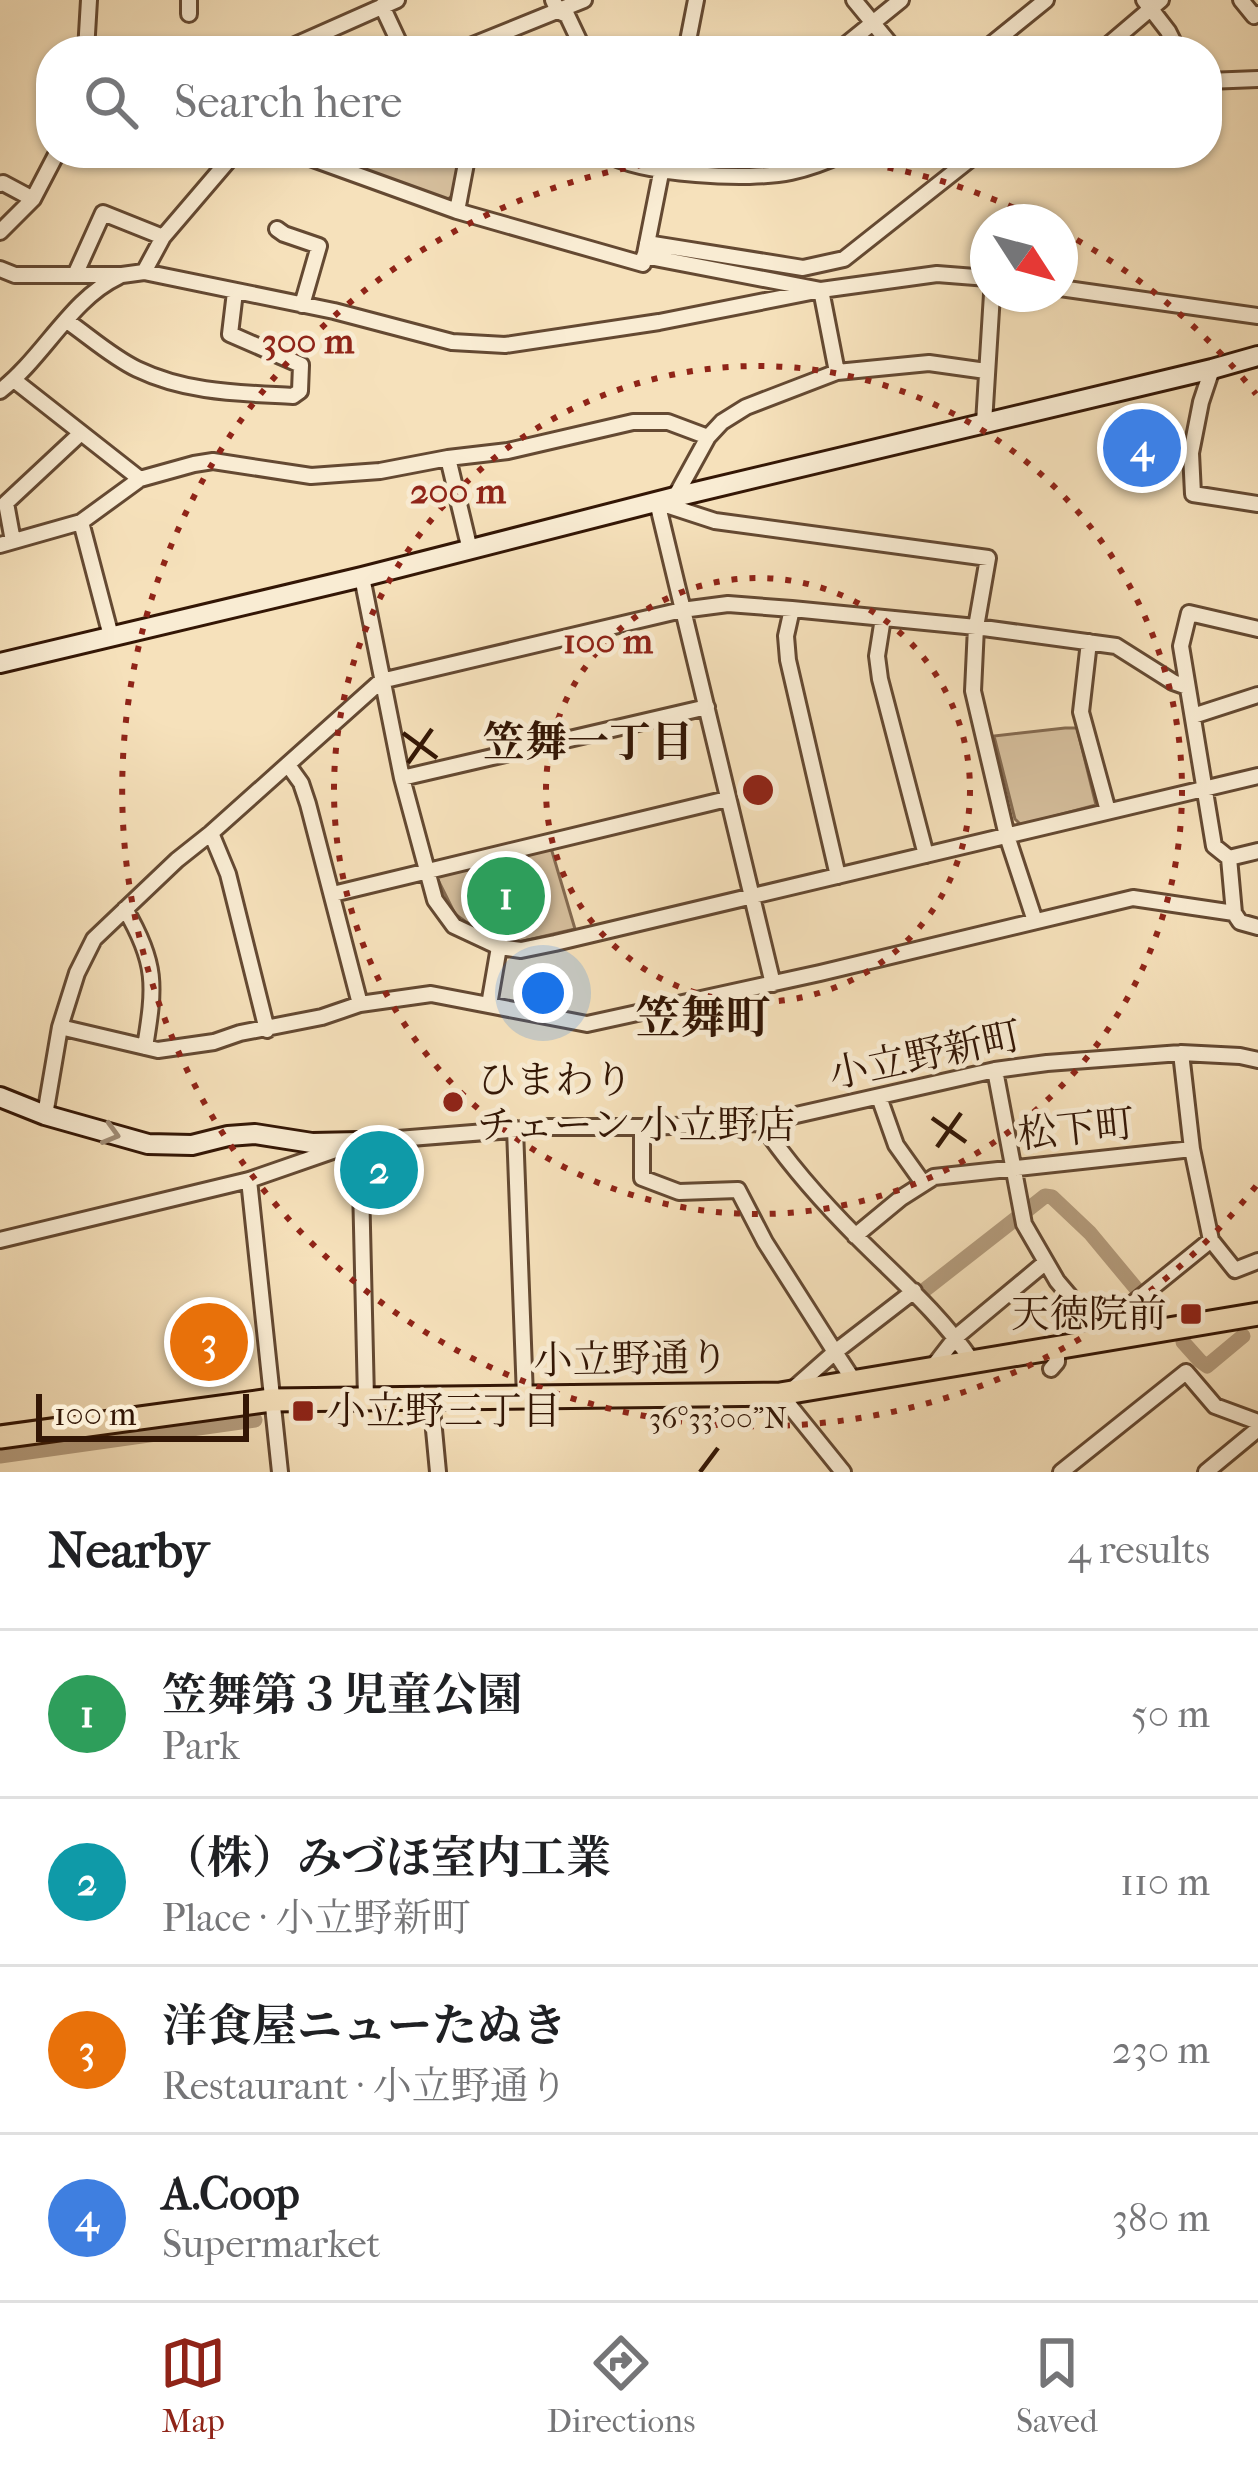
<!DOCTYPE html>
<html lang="en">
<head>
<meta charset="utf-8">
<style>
  :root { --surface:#fff; --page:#f2f2f2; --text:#202124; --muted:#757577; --line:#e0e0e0; --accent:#8f2418 }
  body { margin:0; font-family:"IM FELL French Canon","Noto Serif JP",serif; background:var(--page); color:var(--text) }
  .compass { position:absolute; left:970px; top:204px; width:108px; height:108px; border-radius:50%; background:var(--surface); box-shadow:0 3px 9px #0004; rotate:126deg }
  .scale { position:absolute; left:36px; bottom:30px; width:213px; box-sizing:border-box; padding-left:12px; border:6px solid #331605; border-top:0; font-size:33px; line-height:42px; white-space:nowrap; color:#331605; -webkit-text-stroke:9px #f9ecd3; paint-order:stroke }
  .you { position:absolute; left:543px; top:993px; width:42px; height:42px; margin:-30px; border:9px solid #fff; border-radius:50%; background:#1a73e8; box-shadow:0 0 0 18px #1a73e833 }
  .badge { display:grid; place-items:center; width:78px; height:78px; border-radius:50%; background:var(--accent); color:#fff; font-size:39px; font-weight:700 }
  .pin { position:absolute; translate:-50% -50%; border:6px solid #fff; box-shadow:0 3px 12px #0006 }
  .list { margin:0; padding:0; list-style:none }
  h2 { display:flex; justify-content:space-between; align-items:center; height:156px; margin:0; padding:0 48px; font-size:51px }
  h2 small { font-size:39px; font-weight:400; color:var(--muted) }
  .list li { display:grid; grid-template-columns:78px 1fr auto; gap:36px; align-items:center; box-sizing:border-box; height:168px; padding:0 48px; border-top:3px solid var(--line) }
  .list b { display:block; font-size:45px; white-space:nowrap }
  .list p { margin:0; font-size:39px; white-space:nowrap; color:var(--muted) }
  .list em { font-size:39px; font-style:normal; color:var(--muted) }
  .icon { flex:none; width:66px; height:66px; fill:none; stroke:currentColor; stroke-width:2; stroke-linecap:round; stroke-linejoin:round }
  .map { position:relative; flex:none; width:1258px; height:1472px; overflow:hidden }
  .search { position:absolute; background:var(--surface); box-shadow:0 3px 9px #0004; left:36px; right:36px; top:36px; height:132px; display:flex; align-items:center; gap:30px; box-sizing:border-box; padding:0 42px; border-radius:48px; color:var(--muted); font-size:45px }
  .sheet { height:828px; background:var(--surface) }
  nav { display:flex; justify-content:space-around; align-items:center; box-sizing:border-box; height:168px; border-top:3px solid var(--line); background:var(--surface); font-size:33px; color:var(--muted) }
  nav a { display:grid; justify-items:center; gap:6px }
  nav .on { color:var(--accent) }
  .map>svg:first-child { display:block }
  .park { fill:#d5be9c; stroke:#846a50; stroke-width:3 }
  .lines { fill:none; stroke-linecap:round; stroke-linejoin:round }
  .canal { stroke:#b49c7d; stroke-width:15 }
  .street-casing { stroke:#644932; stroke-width:20 }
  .secondary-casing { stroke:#331605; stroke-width:24 }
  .primary-casing { stroke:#331605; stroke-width:27 }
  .street { stroke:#f9ecd3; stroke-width:14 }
  .secondary { stroke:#f9ecd3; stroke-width:18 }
  .primary { stroke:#f6e1bb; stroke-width:21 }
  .oneway { stroke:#a08c76 }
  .ticks { fill:none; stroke:#331605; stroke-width:4.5 }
  .ring { fill:none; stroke:#8f2418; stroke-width:6; stroke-dasharray:6 12 }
  .poi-dot { fill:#8f2418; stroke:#f9ecd3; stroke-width:4.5 }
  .labels { text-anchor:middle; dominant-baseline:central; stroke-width:10; stroke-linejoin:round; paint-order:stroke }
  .street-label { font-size:39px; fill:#331605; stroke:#f9ecd3 }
  .poi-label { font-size:39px; fill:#331605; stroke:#f9ecd3; text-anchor:start }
  .neighbourhood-label { font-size:42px; font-weight:bold; fill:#331605; stroke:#f9ecd3 }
  .quarter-label { font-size:45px; font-weight:bold; fill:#331605; stroke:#f9ecd3 }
  .ticks-label { font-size:30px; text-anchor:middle; fill:#331605; stroke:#f9ecd3; stroke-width:10; stroke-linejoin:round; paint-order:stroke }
  .centre { fill:#8f2418; stroke:#f9ecd3; stroke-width:6 }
  .ring-label { font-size:36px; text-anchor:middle; font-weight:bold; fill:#8f2418; stroke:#f9ecd3; stroke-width:10; stroke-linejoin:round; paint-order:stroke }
</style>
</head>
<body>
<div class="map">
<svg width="1258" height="1472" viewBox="0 0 1258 1472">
  <rect width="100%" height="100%" fill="#f6e1bb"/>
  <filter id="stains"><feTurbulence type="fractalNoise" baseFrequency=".00167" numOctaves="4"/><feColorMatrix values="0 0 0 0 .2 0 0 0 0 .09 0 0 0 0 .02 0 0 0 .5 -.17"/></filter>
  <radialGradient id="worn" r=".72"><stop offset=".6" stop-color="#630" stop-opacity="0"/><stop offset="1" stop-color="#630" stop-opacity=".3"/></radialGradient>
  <!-- park -->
  <path class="park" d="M317 153H461L452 196 447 200Z
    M1065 728H1077L1096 805 1021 825 1015 819 994 736Z
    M551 848 575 929 519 942 481 933 455 914 437 878 441 874Z"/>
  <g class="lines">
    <!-- canal -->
    <path class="canal" d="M1026 1211 1045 1196 1052 1197 1090 1233 1139 1292
      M922 1292 1018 1217
      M1145 1298 1159 1314
      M1183 1342 1200 1361 1207 1366 1243 1336
      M0 1456 255 1420"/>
    <defs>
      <path id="street" d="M553 0 558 11 567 15 584 51
        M854 0 896 51
        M1144 0 1168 31 1178 51
        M1241 0 1254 16 1258 14
        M382 6 403 51
        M189 14V0
        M86 51 89 0
        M282 51 397 0
        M458 51 584 0
        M686 51 696 0
        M838 51 901 0
        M983 51 1046 0
        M1101 51 1161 0
        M1207 81 1258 79
        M284 153 302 155 457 211 643 264 665 153
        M605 153C641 175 750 181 791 172 810 168 828 161 845 153
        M0 184 3 183 33 199
        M457 211 468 153
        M277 229 284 234 319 246 302 305
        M0 232 33 199 57 153
        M647 243 803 268 844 259 978 153
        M644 256 821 290 837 372
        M0 269 15 275H122L144 272 334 311 452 342 505 345 659 322 821 290 937 274 988 278
        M144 272 163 237 228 161 222 153
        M75 275 103 213 163 237
        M1060 288 1258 316
        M67 321C90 337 112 357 137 369 187 393 239 393 293 396L300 391 301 365 230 334 235 292
        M1212 369 1201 402 1191 453 1193 494 1258 504
        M14 380 140 479
        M0 391C43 358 71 299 118 277
        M984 423 992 294
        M448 458 470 550
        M675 497 708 437 722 422 746 407 837 372 929 363 986 371
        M657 502 715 521 988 558 976 627 973 691 1007 836 1035 921
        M657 502 773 984
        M81 522 111 636
        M13 541 6 503 81 433
        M0 545 81 522 140 479 194 464 213 461 311 476 380 471 448 458 508 451 633 422H668L708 437
        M362 577 402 778 435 900 454 926 499 947 521 950 555 943 1258 776
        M792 609 786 636 788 660 838 876
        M883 618 877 656 880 679 926 855
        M1089 642 1081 712 1108 811
        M1193 716 1258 695
        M288 765 301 783 308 804 360 1004
        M402 778 707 707
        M211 833 228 874 267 1030
        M1229 858 1258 851
        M333 894 727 799
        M125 909C157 963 155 986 145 1047
        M1234 913 1229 858 1214 846 1181 646 1189 613 1258 629
        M489 1005 499 947
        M60 1027 158 1050 214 1042 240 1033 322 1017 360 1004 431 994 587 1024 820 973 1133 898 1234 913 1240 922 1258 927
        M1181 1053 1192 1149 1211 1240 1235 1270 1258 1261
        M995 1070 1024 1224 1057 1281 1106 1339
        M879 1097 896 1145 923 1183
        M45 1115 60 1027 77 973 94 939 177 860 211 833 381 681 682 610 728 604 792 609 976 627 1116 646 1173 682 1187 687
        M761 1123C789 1165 822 1202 858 1238 898 1278 940 1314 972 1361
        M642 1127V1178L679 1192 738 1190 765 1242 835 1352 792 1390
        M515 1129 525 1397
        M249 1180 280 1472
        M855 1236 901 1198 934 1177 1192 1149
        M0 1240 249 1180 350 1145
        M1111 1338V1326L1116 1317 1211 1240
        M932 1368 956 1337 1046 1262
        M1051 1369 1057 1362V1347
        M854 1381 835 1352 914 1291
        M780 1394 843 1472
        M431 1398 438 1472
        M366 1399 360 1142 549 1127H642L761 1123 995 1070 1047 1063 1181 1053 1240 1056 1258 1060
        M1061 1472 1186 1372 1215 1406 1258 1422
        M1206 1472 1258 1429"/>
      <path id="secondary" d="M0 663 362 577 675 497 1212 369 1258 356
        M0 1097 45 1115 148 1144 192 1145 228 1136 255 1134 312 1143 360 1142"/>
      <path id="primary" d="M0 1437 271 1400 780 1394 1258 1314"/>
    </defs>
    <!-- street casing -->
    <use href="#street" class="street-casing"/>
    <!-- secondary casing -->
    <use href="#secondary" class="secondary-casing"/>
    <!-- primary casing -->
    <use href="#primary" class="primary-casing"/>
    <!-- street -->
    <use href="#street" class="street"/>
    <!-- secondary -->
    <use href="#secondary" class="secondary"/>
    <!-- primary -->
    <use href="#primary" class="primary"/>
  </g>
  <!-- one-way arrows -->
  <defs><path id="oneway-chevron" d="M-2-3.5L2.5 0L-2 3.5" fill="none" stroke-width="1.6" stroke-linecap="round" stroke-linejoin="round" transform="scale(3)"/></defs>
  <use class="oneway" href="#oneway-chevron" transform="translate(111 1134) rotate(16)"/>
  <!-- ticks -->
  <path class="ticks" d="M403 733 437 758M408 763 432 729M932 1118 966 1142M937 1147 961 1113M700 1472 718 1448"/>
  <!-- distance rings -->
  <g class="ring">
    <circle cx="758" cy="790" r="212"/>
    <circle cx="758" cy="790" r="424"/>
    <path d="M1256 1186A636 636 0 1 1 1042 221M1061 231A636 636 0 0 1 1256 394"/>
  </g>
  <!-- markers -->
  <g class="poi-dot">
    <circle cx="453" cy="1102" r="12"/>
    <rect x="1179" y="1302" width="24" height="24" rx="6"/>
    <rect x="291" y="1399" width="24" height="24" rx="6"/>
  </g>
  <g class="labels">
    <!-- street labels -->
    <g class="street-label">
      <text transform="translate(925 1055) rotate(-12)">小立野新町</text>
      <text transform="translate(1076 1129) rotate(-6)">松下町</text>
      <text transform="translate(631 1359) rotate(-1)">小立野通り</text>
    </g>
    <!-- poi labels -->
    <g class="poi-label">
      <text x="477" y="1080">ひまわり<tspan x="477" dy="45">チェーン 小立野店</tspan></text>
      <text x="1167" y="1314" text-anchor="end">天徳院前</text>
      <text x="327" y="1411">小立野三丁目</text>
    </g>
    <!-- neighbourhood labels -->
    <g class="neighbourhood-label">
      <text x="588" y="742">笠舞一丁目</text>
    </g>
    <!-- quarter labels -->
    <g class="quarter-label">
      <text x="703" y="1018">笠舞町</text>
    </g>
  </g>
  <g class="ticks-label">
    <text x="718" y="1428">36°33'00"N</text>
  </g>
  <circle cx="758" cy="790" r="18" class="centre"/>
  <g class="ring-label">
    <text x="308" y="353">300 m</text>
    <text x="458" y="503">200 m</text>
    <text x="608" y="653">100 m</text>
  </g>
  <rect width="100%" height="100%" filter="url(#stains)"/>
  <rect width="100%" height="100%" fill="url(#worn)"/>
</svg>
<svg class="compass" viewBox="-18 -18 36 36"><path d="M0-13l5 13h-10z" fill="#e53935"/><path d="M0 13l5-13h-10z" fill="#757577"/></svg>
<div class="scale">100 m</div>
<div class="you"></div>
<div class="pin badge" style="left:506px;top:896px;background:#2e9e5b">1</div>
<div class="pin badge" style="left:379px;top:1170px;background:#0f9aa8">2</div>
<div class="pin badge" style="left:209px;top:1342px;background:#e8710a">3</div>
<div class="pin badge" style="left:1142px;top:448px;background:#3f7fe0">4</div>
<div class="search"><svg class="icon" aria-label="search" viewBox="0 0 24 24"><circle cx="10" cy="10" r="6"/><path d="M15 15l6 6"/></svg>Search here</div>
</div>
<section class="sheet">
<h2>Nearby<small>4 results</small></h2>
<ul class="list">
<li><span class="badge" style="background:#2e9e5b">1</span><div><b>笠舞第３児童公園</b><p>Park</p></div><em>50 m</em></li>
<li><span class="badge" style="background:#0f9aa8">2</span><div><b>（株）みづほ室内工業</b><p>Place · 小立野新町</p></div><em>110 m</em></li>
<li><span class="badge" style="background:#e8710a">3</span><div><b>洋食屋ニューたぬき</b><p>Restaurant · 小立野通り</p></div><em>230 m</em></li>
<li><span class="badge" style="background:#3f7fe0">4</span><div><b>A.Coop</b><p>Supermarket</p></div><em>380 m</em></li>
</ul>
</section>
<nav>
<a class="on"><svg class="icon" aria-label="map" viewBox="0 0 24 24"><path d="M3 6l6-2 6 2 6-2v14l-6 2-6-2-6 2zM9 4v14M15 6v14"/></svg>Map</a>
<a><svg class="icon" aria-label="directions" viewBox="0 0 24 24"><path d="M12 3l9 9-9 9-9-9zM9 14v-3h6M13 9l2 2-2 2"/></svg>Directions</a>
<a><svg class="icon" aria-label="saved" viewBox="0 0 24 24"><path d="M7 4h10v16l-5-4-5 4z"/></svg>Saved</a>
</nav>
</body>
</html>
